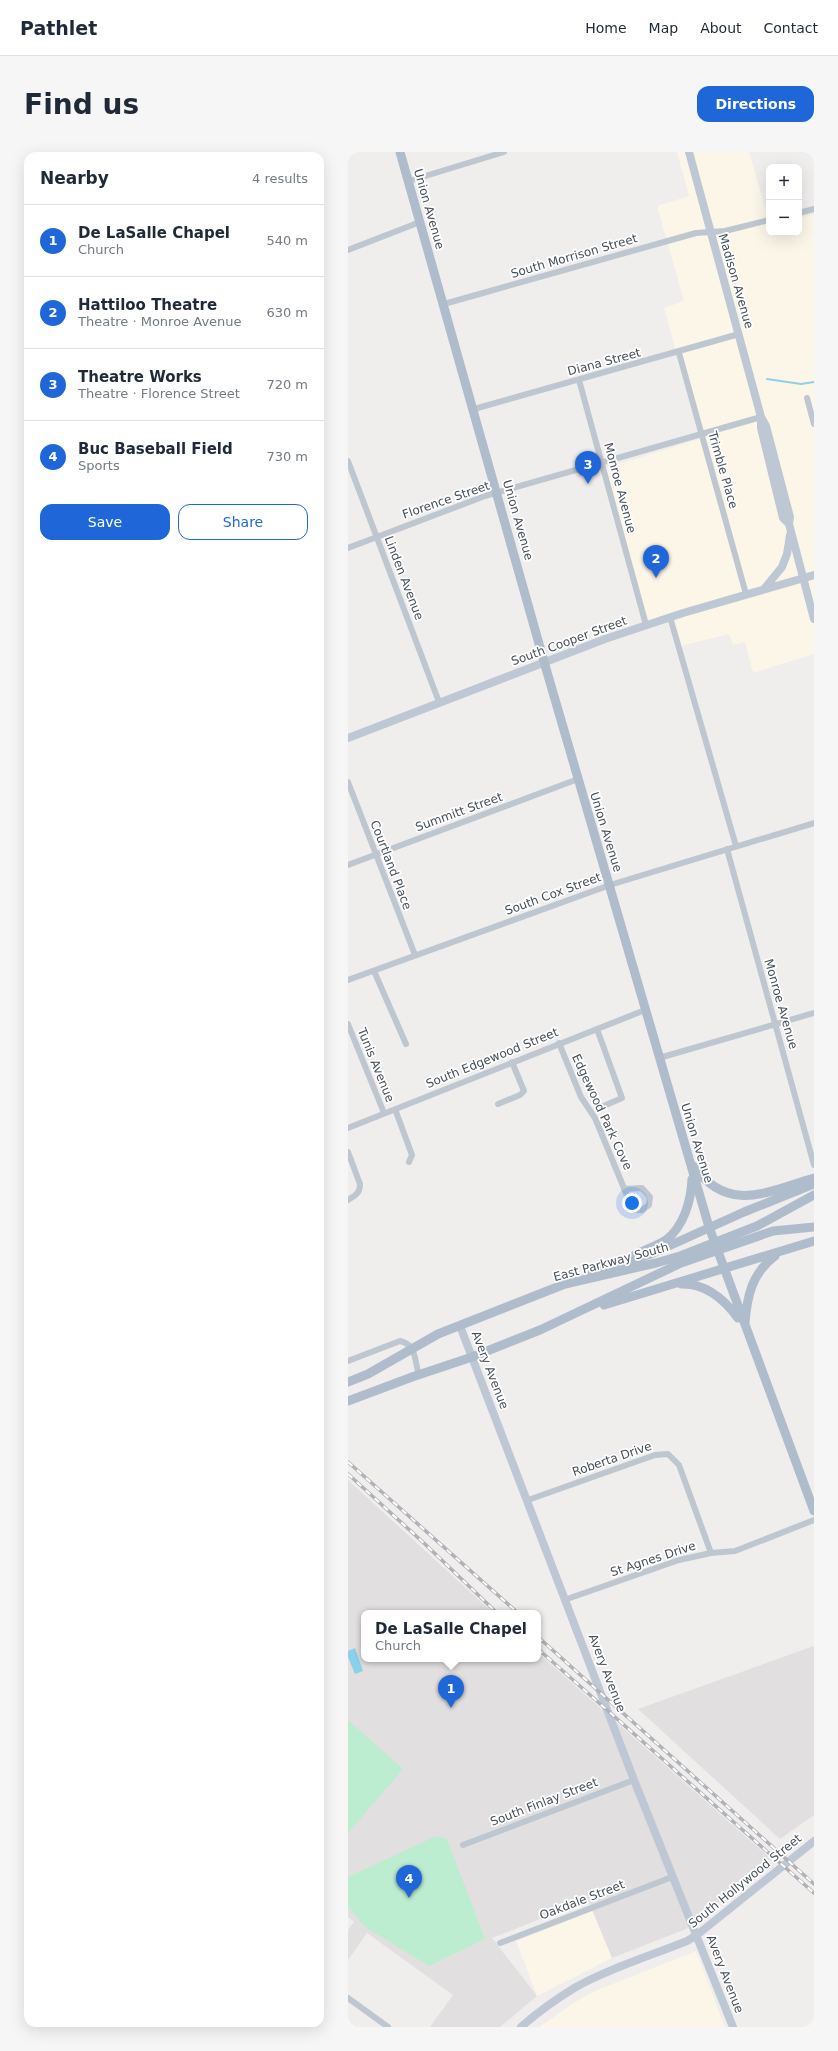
<!DOCTYPE html>
<html lang="en">
<head>
<meta charset="utf-8">
<style>
  :root { --surface:#fff; --page:#f6f6f7; --text:#1f2937; --muted:#747a83; --line:#e0e1e3; --accent:#1f67d9 }
  body { margin:0; font-family:"DejaVu Sans",sans-serif; background:var(--page); color:var(--text) }
  .controls { position:absolute; right:12px; top:12px; display:grid; overflow:hidden; border-radius:8px; box-shadow:0 4px 16px #0002 }
  .controls button { width:36px; height:36px; display:grid; place-items:center; padding:0; border:0; border-bottom:1px solid var(--line); background:var(--surface); color:var(--text); font:20px sans-serif }
  .you { position:absolute; left:284px; top:1051px; width:14px; height:14px; margin:-10px; border:3px solid #fff; border-radius:50%; background:#1a73e8; box-shadow:0 0 0 6px #1a73e833 }
  .badge { display:grid; place-items:center; width:26px; height:26px; border-radius:50%; background:var(--accent); color:#fff; font-size:13px; font-weight:700 }
  .pin { position:absolute; translate:-50% -33px; filter:drop-shadow(0 1px 2px #0008) }
  .pin::after { content:''; position:absolute; top:21px; width:14px; height:12px; background:inherit; clip-path:polygon(0 0,100% 0,50% 100%) }
  .popup { position:absolute; left:13px; top:1458px; width:180px; height:52px; box-sizing:border-box; display:grid; place-content:center; border-radius:8px; background:var(--surface); filter:drop-shadow(0 1px 3px #0005); font-size:13px; white-space:nowrap; color:var(--muted) }
  .popup b { font-size:15px; color:var(--text) }
  .popup::after { content:''; position:absolute; left:50%; top:100%; margin-left:-8px; border:8px solid transparent; border-top-color:var(--surface) }
  .list { margin:0; padding:0; list-style:none }
  h2 { display:flex; justify-content:space-between; align-items:center; height:52px; margin:0; padding:0 16px; font-size:17px }
  h2 small { font-size:13px; font-weight:400; color:var(--muted) }
  .list li { display:grid; grid-template-columns:26px 1fr auto; gap:12px; align-items:center; box-sizing:border-box; height:72px; padding:0 16px; border-top:1px solid var(--line) }
  .list b { display:block; font-size:15px; white-space:nowrap }
  .list p { margin:0; font-size:13px; white-space:nowrap; color:var(--muted) }
  .list em { font-size:13px; font-style:normal; color:var(--muted) }
  .actions { display:flex; gap:8px; padding:12px 16px }
  .actions a { flex:1; padding:9px 0; border:1px solid var(--accent); border-radius:12px; text-align:center; font-size:14px; color:var(--accent) }
  .actions .main { background:var(--accent); color:#fff }
  .map { position:relative; flex:none; width:466px; height:1875px; overflow:hidden; border-radius:12px }
  header { display:flex; align-items:center; gap:24px; box-sizing:border-box; height:56px; padding:0 20px; background:var(--surface); border-bottom:1px solid var(--line) }
  header strong { font-size:19px }
  nav { display:flex; gap:22px; margin-inline-start:auto; font-size:14px }
  .intro { display:flex; align-items:center; justify-content:space-between; box-sizing:border-box; height:96px; padding:0 24px }
  h1 { margin:0; font-size:28px }
  .button { padding:10px 18px; border-radius:12px; background:var(--accent); color:#fff; font-size:14px; font-weight:700 }
  main { display:flex; gap:24px; padding:0 24px }
  aside { flex:1; background:var(--surface); border-radius:12px; box-shadow:0 4px 16px #0002 }
  .map>svg:first-child { display:block }
  .commercial { fill:#fbf6e7 }
  .education { fill:#e1dfdf }
  .green { fill:#bdedd1 }
  .water { fill:#8bd1e9 }
  .lines { fill:none; stroke-linecap:round; stroke-linejoin:round }
  .stream { stroke:#8bd1e9; stroke-width:2 }
  .street { stroke:#bec7cf; stroke-width:6 }
  .secondary { stroke:#bec8d4; stroke-width:8 }
  .primary { stroke:#aebccc; stroke-width:9 }
  .rail-casing { stroke:#b0b2b8; stroke-width:3.5 }
  .rail { stroke:#fff; stroke-width:2; stroke-dasharray:6; stroke-linecap:butt }
  .labels { text-anchor:middle; dominant-baseline:central; stroke-width:3.5; stroke-linejoin:round; paint-order:stroke }
  .street-label { font-size:12px; fill:#46505a; stroke:#fff }
</style>
</head>
<body>
<header>
<strong>Pathlet</strong>
<nav><a>Home</a><a>Map</a><a>About</a><a>Contact</a></nav>
</header>
<div class="intro"><h1>Find us</h1><a class="button">Directions</a></div>
<main>
<aside>
<h2>Nearby<small>4 results</small></h2>
<ul class="list">
<li><span class="badge">1</span><div><b>De LaSalle Chapel</b><p>Church</p></div><em>540 m</em></li>
<li><span class="badge">2</span><div><b>Hattiloo Theatre</b><p>Theatre · Monroe Avenue</p></div><em>630 m</em></li>
<li><span class="badge">3</span><div><b>Theatre Works</b><p>Theatre · Florence Street</p></div><em>720 m</em></li>
<li><span class="badge">4</span><div><b>Buc Baseball Field</b><p>Sports</p></div><em>730 m</em></li>
</ul>
<div class="actions"><a class="main">Save</a><a>Share</a></div>
</aside>
<div class="map">
<svg width="466" height="1875" viewBox="0 0 466 1875">
  <rect width="100%" height="100%" fill="#f0eded"/>
  <!-- commercial -->
  <path class="commercial" d="M329 0H401L421 69V81H451V66L466 62V502L405 521 397 490 385 493 381 482 332 494 324 463 301 470 257 316 352 287 316 156 336 149 309 54 341 44Z
    M245 1759 264 1806 189 1844 168 1789Z
    M348 1799 377 1875H191L227 1850 247 1839Z"/>
  <!-- education -->
  <path class="education" d="M0 1328 145 1461H16V1507H190V1501L423 1707 338 1777 264 1806 240 1748 144 1786 189 1844 152 1875H82L105 1843 19 1781 0 1808V1778L6 1770 0 1765Z
    M466 1494V1663L432 1687 290 1557Z"/>
  <!-- green -->
  <path class="green" d="M0 1568 55 1617 0 1681Z
    M88 1684 99 1687 137 1787 81 1814 17 1775 0 1754V1725Z"/>
  <!-- water -->
  <path class="water" d="M7 1496 15 1519 7 1522 0 1505V1499Z"/>
  <g class="lines">
    <!-- stream -->
    <path class="stream" d="M419 227 453 232 466 230"/>
    <!-- street -->
    <path class="street" d="M61 29 156 0
      M451 61 466 57
      M0 98 72 70
      M96 152 348 81 377 79 421 68
      M331 201 398 442
      M231 228 298 473
      M459 246 466 272
      M126 257 391 182
      M0 309 91 550
      M0 396 137 344 413 265
      M322 465 388 694
      M0 630 67 803
      M379 697 466 1013
      M0 713 230 627
      M26 819 58 892
      M0 828 262 733 466 671
      M0 872 36 961
      M249 877 274 946 251 956
      M211 891 233 945 247 966 285 1058H294L301 1053 302 1045 294 1036 276 1037
      M311 906 466 861
      M150 952 172 943 176 939 164 910
      M47 957 64 1003 61 1010
      M0 976 297 858
      M0 1000 12 1032C12 1041 8 1043 0 1048
      M0 1209 52 1189C69 1193 66 1208 71 1223
      M180 1348 307 1303 320 1302 331 1313 363 1401
      M219 1447 331 1408 363 1401 387 1399 466 1368
      M115 1693 286 1628
      M152 1791 324 1725
      M0 1846 40 1875"/>
    <!-- secondary -->
    <path class="secondary" d="M341 0 413 265 418 274 442 365 441 372
      M413 266V276L435 366 441 372 466 467
      M416 437 434 415 439 402 442 383
      M0 586 257 487 335 461 466 423
      M112 1174 286 1628 385 1875
      M173 1875C190 1860 208 1847 228 1835 262 1816 302 1804 339 1789L349 1783 466 1689"/>
    <!-- primary -->
    <path class="primary" d="M52 0 199 520 361 1075 466 1359
      M345 1014C381 1062 418 1040 466 1026
      M287 1103C296 1098 309 1094 318 1088 336 1074 343 1049 344 1027
      M244 1121 303 1102 396 1060 466 1032
      M333 1132C357 1131 376 1147 390 1166
      M256 1153 466 1089
      M397 1171C399 1144 404 1121 427 1104
      M0 1230 20 1222 90 1182 217 1132 308 1111 332 1104 409 1074 466 1043
      M0 1249 64 1225 124 1205 192 1178 333 1111 425 1079 466 1075"/>
    <defs>
      <path id="rail" d="M0 1310 170 1461
        M0 1322 78 1393 149 1461
        M190 1485 466 1732
        M190 1497 466 1741"/>
    </defs>
    <!-- rail casing -->
    <use href="#rail" class="rail-casing"/>
    <!-- rail -->
    <use href="#rail" class="rail"/>
  </g>
  <g class="labels">
    <!-- street labels -->
    <g class="street-label">
      <text transform="translate(81 57) rotate(74)">Union Avenue</text>
      <text transform="translate(226 104) rotate(-16)">South Morrison Street</text>
      <text transform="translate(388 129) rotate(74)">Madison Avenue</text>
      <text transform="translate(256 210) rotate(-15)">Diana Street</text>
      <text transform="translate(375 318) rotate(74)">Trimble Place</text>
      <text transform="translate(272 336) rotate(75)">Monroe Avenue</text>
      <text transform="translate(98 348) rotate(-19)">Florence Street</text>
      <text transform="translate(170 368) rotate(74)">Union Avenue</text>
      <text transform="translate(56 426) rotate(69)">Linden Avenue</text>
      <text transform="translate(221 489) rotate(-20)">South Cooper Street</text>
      <text transform="translate(111 660) rotate(-20)">Summitt Street</text>
      <text transform="translate(258 680) rotate(73)">Union Avenue</text>
      <text transform="translate(43 713) rotate(69)">Courtland Place</text>
      <text transform="translate(205 742) rotate(-20)">South Cox Street</text>
      <text transform="translate(433 852) rotate(74)">Monroe Avenue</text>
      <text transform="translate(144 906) rotate(-22)">South Edgewood Street</text>
      <text transform="translate(28 913) rotate(68)">Tunis Avenue</text>
      <text transform="translate(254 960) rotate(65)">Edgewood Park Cove</text>
      <text transform="translate(349 991) rotate(73)">Union Avenue</text>
      <text transform="translate(263 1110) rotate(-15)">East Parkway South</text>
      <text transform="translate(142 1218) rotate(69)">Avery Avenue</text>
      <text transform="translate(264 1307) rotate(-19)">Roberta Drive</text>
      <text transform="translate(305 1407) rotate(-18)">St Agnes Drive</text>
      <text transform="translate(259 1521) rotate(69)">Avery Avenue</text>
      <text transform="translate(196 1650) rotate(-21)">South Finlay Street</text>
      <text transform="translate(397 1729) rotate(-39)">South Hollywood Street</text>
      <text transform="translate(234 1748) rotate(-21)">Oakdale Street</text>
      <text transform="translate(377 1822) rotate(69)">Avery Avenue</text>
    </g>
  </g>
</svg>
<div class="controls">
<button>+</button>
<button>−</button>
</div>
<div class="you"></div>
<div class="pin badge" style="left:103px;top:1556px">1</div>
<div class="popup"><b>De LaSalle Chapel</b>Church</div>
<div class="pin badge" style="left:308px;top:426px">2</div>
<div class="pin badge" style="left:240px;top:332px">3</div>
<div class="pin badge" style="left:61px;top:1746px">4</div>
</div>
</main>
</body>
</html>
